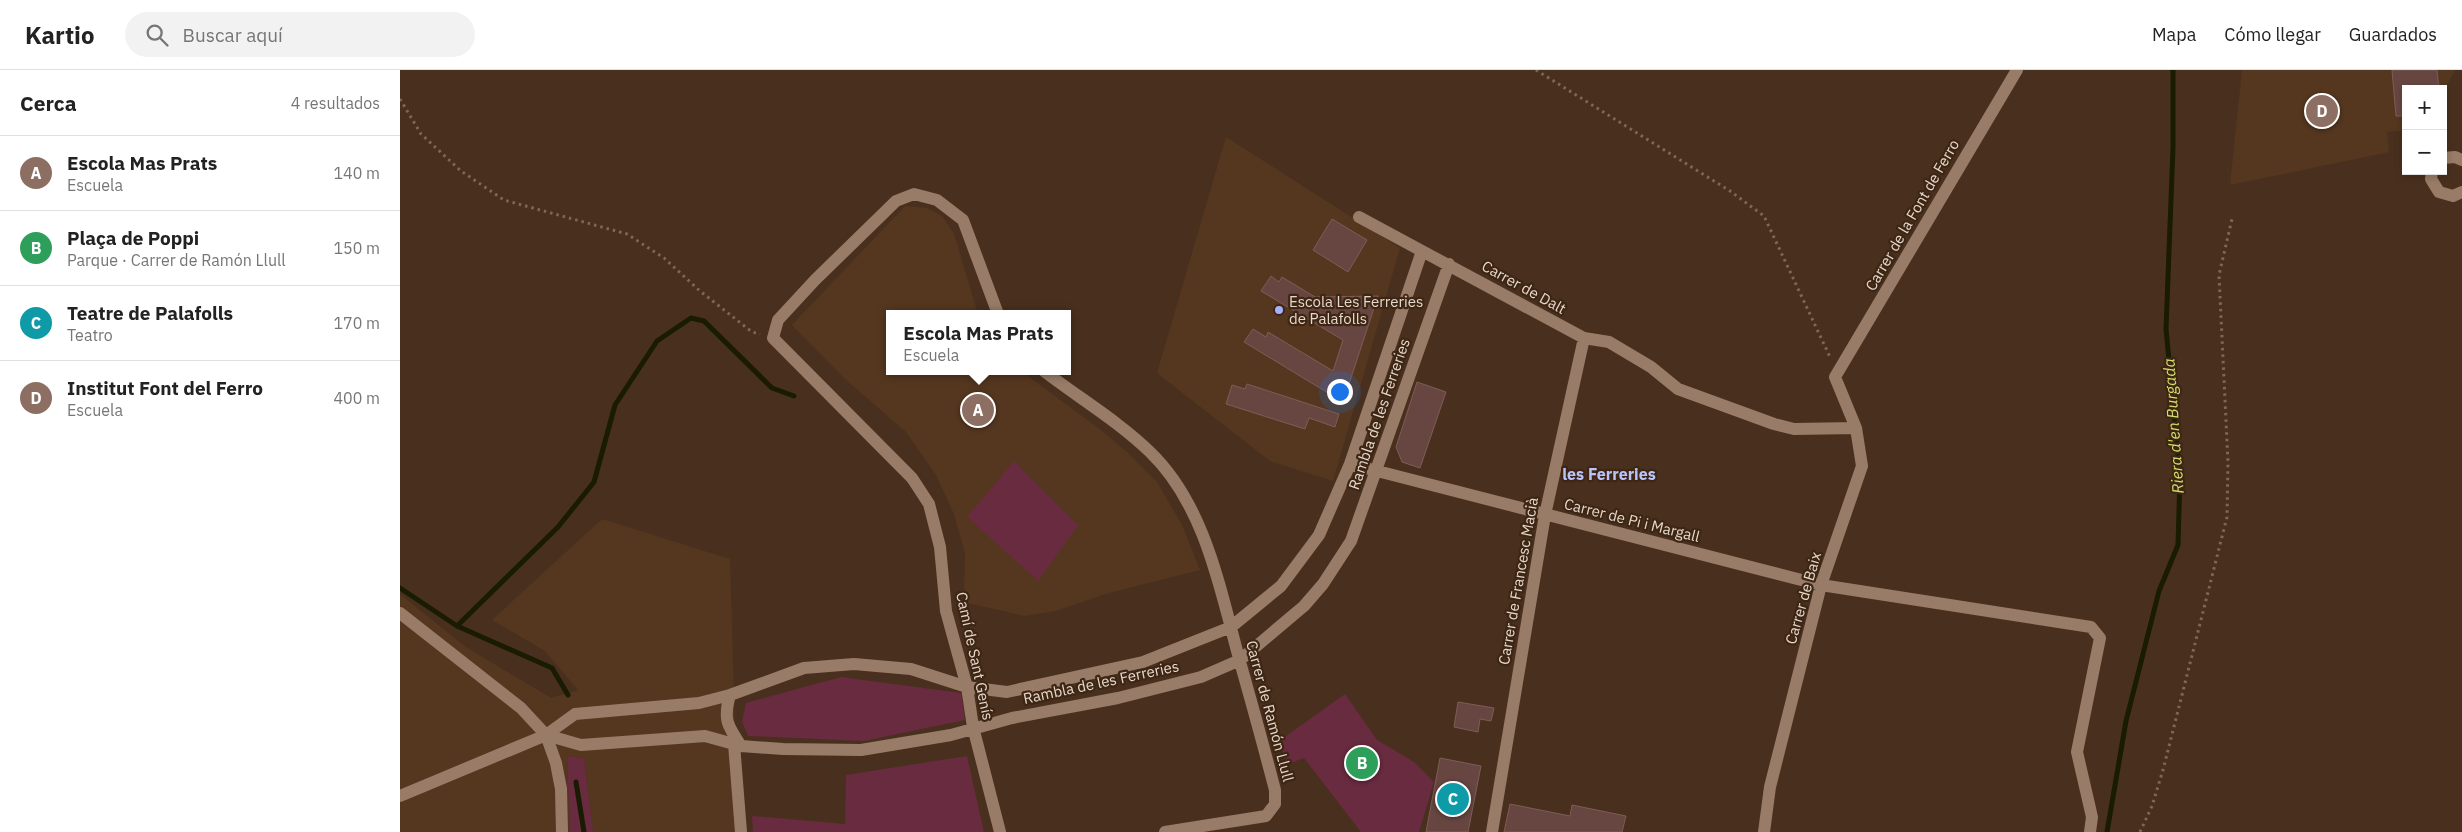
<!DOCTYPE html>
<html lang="es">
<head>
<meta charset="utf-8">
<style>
  :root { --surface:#fff; --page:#f2f2f2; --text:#222; --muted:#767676; --line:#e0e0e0; --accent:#5d6284 }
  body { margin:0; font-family:"IBM Plex Sans",sans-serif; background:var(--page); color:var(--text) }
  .controls { position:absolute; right:15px; top:15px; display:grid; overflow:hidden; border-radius:0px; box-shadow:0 2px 8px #0003 }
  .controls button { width:45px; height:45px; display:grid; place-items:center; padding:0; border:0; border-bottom:1px solid var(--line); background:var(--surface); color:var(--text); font:25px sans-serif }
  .you { position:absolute; left:939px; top:321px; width:18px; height:18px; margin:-12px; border:4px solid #fff; border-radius:50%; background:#1a73e8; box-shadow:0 0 0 8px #1a73e833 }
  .badge { display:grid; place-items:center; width:32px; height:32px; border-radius:50%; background:var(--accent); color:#fff; font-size:16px; font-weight:700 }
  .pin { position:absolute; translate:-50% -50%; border:2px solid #fff; box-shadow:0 1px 5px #0006 }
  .popup { position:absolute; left:486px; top:240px; width:185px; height:65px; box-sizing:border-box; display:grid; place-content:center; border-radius:0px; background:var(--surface); filter:drop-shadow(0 1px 4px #0005); font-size:16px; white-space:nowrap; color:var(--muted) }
  .popup b { font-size:19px; color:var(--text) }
  .popup::after { content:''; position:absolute; left:50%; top:100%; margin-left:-10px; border:10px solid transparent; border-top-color:var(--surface) }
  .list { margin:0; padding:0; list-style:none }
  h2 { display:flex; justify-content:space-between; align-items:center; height:65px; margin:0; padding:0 20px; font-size:21px }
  h2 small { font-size:16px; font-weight:400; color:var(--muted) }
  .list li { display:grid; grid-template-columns:32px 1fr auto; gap:15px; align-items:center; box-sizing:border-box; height:75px; padding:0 20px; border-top:1px solid var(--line) }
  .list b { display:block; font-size:19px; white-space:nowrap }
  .list p { margin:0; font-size:16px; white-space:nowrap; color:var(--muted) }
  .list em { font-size:16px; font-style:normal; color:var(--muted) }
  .icon { flex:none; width:28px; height:28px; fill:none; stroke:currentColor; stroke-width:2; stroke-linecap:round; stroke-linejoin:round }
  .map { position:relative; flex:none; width:2062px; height:762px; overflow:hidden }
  header { display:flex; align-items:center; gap:30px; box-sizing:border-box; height:70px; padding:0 25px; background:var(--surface); border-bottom:1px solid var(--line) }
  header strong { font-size:24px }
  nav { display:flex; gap:28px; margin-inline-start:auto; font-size:18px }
  .search { width:350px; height:45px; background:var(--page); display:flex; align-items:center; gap:12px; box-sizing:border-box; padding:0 18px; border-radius:28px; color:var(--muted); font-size:19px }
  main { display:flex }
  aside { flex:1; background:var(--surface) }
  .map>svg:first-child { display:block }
  .built { fill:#55371f }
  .green { fill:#692b3f }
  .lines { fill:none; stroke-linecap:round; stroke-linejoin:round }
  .stream { stroke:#191c02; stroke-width:5 }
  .building { fill:#674641; stroke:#7f5c56 }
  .path { stroke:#7d6858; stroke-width:3; stroke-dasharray:2.5 4; stroke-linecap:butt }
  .minor { stroke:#997c68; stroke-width:12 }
  .poi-dot { fill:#a5b1fc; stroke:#3e2614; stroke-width:2 }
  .labels { text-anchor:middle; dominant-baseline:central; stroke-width:4.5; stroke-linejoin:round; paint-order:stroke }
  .street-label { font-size:15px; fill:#e7d8cc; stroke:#3e2614 }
  .poi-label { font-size:15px; fill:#e7d8cc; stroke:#3e2614; text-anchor:start }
  .water-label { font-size:16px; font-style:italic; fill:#d1de69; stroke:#3e2614 }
  .neighbourhood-label { font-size:16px; font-weight:bold; fill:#bac4fc; stroke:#3e2614 }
</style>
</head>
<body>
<header>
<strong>Kartio</strong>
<div class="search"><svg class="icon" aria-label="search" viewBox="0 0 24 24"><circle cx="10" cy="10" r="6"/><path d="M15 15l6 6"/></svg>Buscar aquí</div>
<nav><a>Mapa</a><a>Cómo llegar</a><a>Guardados</a></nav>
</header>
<main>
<aside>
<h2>Cerca<small>4 resultados</small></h2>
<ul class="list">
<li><span class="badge" style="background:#8d6e63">A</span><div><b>Escola Mas Prats</b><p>Escuela</p></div><em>140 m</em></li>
<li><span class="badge" style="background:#2e9e5b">B</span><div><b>Plaça de Poppi</b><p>Parque · Carrer de Ramón Llull</p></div><em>150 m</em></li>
<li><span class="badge" style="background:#0f9aa8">C</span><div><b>Teatre de Palafolls</b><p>Teatro</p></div><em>170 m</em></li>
<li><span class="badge" style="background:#8d6e63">D</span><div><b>Institut Font del Ferro</b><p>Escuela</p></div><em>400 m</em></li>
</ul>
</aside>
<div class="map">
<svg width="2062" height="762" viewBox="0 0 2062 762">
  <rect width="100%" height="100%" fill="#49301e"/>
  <!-- built -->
  <path class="built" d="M1842 0H2055L2043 22V19H2006V60L1987 62 1989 82 1830 115Z
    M826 67 1000 178 933 411 870 391 757 303Z
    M505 136 527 138 542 146 554 164 578 244H489V301H621L697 357 728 383 757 412 782 455 800 500 705 524 656 541 624 546 564 532 565 483 554 444 536 405 506 362 444 308 392 255Z
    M202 449 330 489 338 762H193L184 688 167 686 170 762H0V524L64 576 151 628 178 620 145 581 92 550Z"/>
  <!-- green -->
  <path class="green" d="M614 391 678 455 638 511 567 447Z
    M441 607 561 623 565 650 464 671 348 666 342 651 346 633Z
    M945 624 977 670 1014 692 1034 712 1019 762H961L904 688 888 694 879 671Z
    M167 686 184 688 193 762H170Z
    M567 686 584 762H353L352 746 445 754 446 705Z"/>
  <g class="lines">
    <!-- stream -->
    <path class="stream" d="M0 518 57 556 152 598 168 625
      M57 556 158 457 194 412 215 335 257 271 291 248 304 251 372 318 394 326
      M176 712 184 762
      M1707 762 1726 651 1759 521 1778 475 1780 406 1766 259 1773 78V0"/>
  </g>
  <!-- building -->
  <path class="building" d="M1992 0H2037L2039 19H2006V46H1996Z
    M932 149 967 170 948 202 913 180Z
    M871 206 879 212 882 207 915 227 978 226 943 332 844 272 853 259 866 267 868 262 933 301 943 270 861 221Z
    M1017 312 1046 322 1020 398 1002 392 996 377Z
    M847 314 939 344 935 357 909 348 905 359 826 334 832 315 845 319Z
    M1058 632 1094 638 1091 651 1080 649 1078 662 1054 657Z
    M1040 688 1081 696 1068 762H1026Z
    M1110 734 1170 746 1172 735 1226 746 1222 762H1104Z"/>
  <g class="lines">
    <!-- path -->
    <path class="path" d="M1136 0 1330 121 1364 146 1430 287
      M0 29 21 64 61 101 104 130 227 164 264 188 300 221 352 262 360 264
      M1740 762 1752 736 1763 700 1827 447 1828 392 1819 205 1832 149"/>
    <!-- minor -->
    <path class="minor" d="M2043 88 2055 87 2062 90
      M2032 101 2031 109 2039 122 2053 126 2062 122
      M959 147 1022 181
      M1049 194 951 471 923 514 904 536 840 590 801 607 718 628 612 648 551 665 461 680 383 679 341 676 305 666 181 675 146 665 175 644 299 633 330 625 404 598 454 594 511 599 567 617 607 622 743 592 831 557 881 516 919 465 950 394 1022 181 1184 268 1209 272 1251 297 1278 319 1374 354 1394 359 1456 358
      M598 244 563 150 537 130 514 124 496 131 415 210 378 250 373 268 512 408 529 434 540 477 546 541 567 617 573 657 600 762
      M644 301C679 328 718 351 750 382 803 433 819 513 837 581 850 627 863 674 875 720V734L866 746 765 762
      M950 394 1421 515 1691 557 1700 568 1677 682 1692 747 1690 762
      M0 543 121 638 146 665 156 693 161 719 162 762
      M330 625C323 649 327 655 341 676
      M334 674 341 762
      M0 726 146 665
      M1092 762 1145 445 1184 268
      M1364 762 1370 717 1421 515 1462 396 1456 358 1435 307 1617 0"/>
  </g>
  <!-- markers -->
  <circle class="poi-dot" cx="879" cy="240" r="5"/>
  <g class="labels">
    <!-- street labels -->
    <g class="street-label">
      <text transform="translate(1512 145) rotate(-60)">Carrer de la Font de Ferro</text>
      <text transform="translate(1124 217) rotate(29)">Carrer de Dalt</text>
      <text transform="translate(979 344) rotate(-71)">Rambla de les Ferreries</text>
      <text transform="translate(1232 450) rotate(14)">Carrer de Pi i Margall</text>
      <text transform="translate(1118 511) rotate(-80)">Carrer de Francesc Macià</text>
      <text transform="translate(1403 528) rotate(-74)">Carrer de Baix</text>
      <text transform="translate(575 586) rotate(78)">Camí de Sant Genís</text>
      <text transform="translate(701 612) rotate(-12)">Rambla de les Ferreries</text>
      <text transform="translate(870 641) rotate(75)">Carrer de Ramón Llull</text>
    </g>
    <!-- poi labels -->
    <g class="poi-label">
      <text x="889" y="231">Escola Les Ferreries<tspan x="889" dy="17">de Palafolls</tspan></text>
    </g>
    <!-- water labels -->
    <g class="water-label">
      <text transform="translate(1773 356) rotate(-94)">Riera d'en Burgada</text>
    </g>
    <!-- neighbourhood labels -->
    <g class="neighbourhood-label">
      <text x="1209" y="404">les Ferreries</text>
    </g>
  </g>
</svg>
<div class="controls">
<button>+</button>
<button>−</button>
</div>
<div class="you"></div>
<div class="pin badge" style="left:578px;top:340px;background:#8d6e63">A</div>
<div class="popup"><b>Escola Mas Prats</b>Escuela</div>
<div class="pin badge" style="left:962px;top:693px;background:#2e9e5b">B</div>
<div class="pin badge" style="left:1053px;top:729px;background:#0f9aa8">C</div>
<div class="pin badge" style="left:1922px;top:41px;background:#8d6e63">D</div>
</div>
</main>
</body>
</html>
